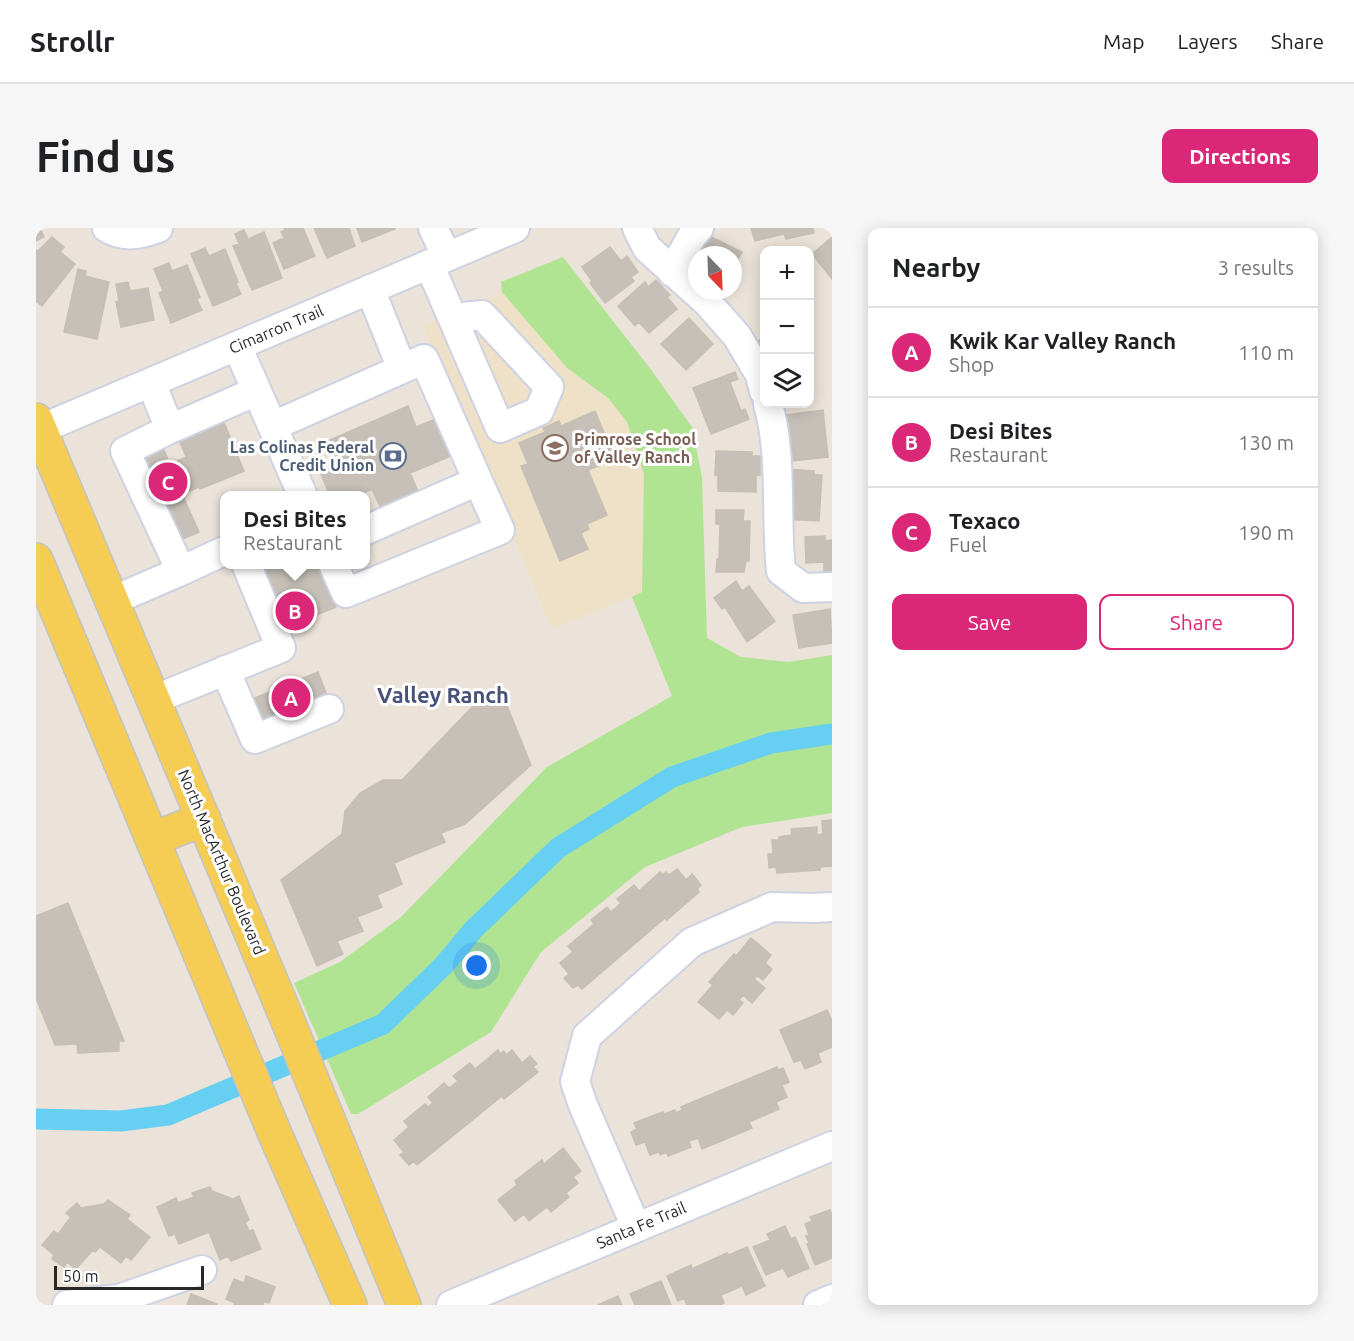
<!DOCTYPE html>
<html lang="en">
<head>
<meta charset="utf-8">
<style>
  :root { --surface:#fff; --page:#f6f6f6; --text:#202124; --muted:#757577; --line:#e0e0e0; --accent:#db2777 }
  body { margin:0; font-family:Ubuntu,sans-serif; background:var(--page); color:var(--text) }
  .controls { position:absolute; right:18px; top:18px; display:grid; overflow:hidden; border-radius:12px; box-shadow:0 3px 15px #0003 }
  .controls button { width:54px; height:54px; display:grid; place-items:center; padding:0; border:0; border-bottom:2px solid var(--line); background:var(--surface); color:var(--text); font:30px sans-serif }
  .compass { position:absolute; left:652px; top:18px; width:54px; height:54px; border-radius:50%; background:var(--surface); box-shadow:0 3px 15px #0003; rotate:157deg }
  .scale { position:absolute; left:18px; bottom:15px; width:150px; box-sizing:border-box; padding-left:6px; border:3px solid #282828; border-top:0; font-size:16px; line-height:21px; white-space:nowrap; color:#282828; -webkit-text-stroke:4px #fff; paint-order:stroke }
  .you { position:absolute; left:441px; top:738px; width:21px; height:21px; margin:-15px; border:4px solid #fff; border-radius:50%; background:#1a73e8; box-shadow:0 0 0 9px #1a73e833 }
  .badge { display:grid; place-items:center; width:39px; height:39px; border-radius:50%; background:var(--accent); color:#fff; font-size:20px; font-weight:700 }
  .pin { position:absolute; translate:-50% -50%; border:3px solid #fff; box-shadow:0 2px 6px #0006 }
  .popup { position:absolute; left:184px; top:263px; width:150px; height:78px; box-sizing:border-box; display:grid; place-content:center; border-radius:12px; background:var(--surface); filter:drop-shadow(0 2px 4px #0005); font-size:20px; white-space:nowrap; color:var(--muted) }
  .popup b { font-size:22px; color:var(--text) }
  .popup::after { content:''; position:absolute; left:50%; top:100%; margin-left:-12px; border:12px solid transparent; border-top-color:var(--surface) }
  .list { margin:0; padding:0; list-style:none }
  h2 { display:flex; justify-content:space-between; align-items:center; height:78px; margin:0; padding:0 24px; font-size:26px }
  h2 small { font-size:20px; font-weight:400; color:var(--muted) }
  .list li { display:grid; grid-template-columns:39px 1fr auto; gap:18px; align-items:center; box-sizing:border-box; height:90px; padding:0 24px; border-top:2px solid var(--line) }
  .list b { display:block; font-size:22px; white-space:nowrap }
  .list p { margin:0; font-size:20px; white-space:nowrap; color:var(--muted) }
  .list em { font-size:20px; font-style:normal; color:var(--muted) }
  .actions { display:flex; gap:12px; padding:18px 24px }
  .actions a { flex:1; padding:14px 0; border:2px solid var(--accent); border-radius:12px; text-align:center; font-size:21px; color:var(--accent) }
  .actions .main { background:var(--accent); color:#fff }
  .icon { flex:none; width:33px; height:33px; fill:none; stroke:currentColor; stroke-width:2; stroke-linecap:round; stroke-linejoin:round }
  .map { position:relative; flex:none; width:796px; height:1077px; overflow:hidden; border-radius:12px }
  header { display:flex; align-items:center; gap:36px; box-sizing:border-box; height:84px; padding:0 30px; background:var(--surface); border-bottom:2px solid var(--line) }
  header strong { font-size:28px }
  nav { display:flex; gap:33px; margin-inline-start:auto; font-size:21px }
  .intro { display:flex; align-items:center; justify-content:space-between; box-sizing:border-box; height:144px; padding:0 36px }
  h1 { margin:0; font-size:42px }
  .button { padding:15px 27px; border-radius:12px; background:var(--accent); color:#fff; font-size:21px; font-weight:700 }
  main { display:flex; gap:36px; padding:0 36px }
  aside { flex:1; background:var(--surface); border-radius:12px; box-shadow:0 3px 15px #0003 }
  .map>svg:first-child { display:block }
  .education { fill:#eee1c7 }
  .green { fill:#b0e492 }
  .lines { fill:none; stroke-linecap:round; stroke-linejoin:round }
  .canal { stroke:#67cff2; stroke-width:21 }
  .building { fill:#c6c0b9; stroke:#c6bfb3; stroke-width:1.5 }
  .minor-casing { stroke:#ced2e2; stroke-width:32 }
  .major-casing { stroke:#c3c3c3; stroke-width:36 }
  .minor { stroke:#fff; stroke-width:28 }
  .major { stroke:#f5cd54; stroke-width:33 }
  .labels { text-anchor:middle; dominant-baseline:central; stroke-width:6; stroke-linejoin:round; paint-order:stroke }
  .street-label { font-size:16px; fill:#282828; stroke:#fff }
  .education-label { font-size:16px; font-weight:bold; fill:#785e54; stroke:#fff; text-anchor:start }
  .service-label { font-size:16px; font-weight:bold; fill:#4e5e75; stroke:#fff; text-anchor:end }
  .district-label { font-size:22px; font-weight:bold; fill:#475179; stroke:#fff }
</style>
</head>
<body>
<header>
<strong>Strollr</strong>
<nav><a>Map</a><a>Layers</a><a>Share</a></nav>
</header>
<div class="intro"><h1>Find us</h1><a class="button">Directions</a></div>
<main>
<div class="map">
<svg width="796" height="1077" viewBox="0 0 796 1077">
  <rect width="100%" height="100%" fill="#ebe3d9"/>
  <!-- education -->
  <path class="education" d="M466 64 531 140 572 170 591 194 608 246 606 365 516 401 387 97Z"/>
  <!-- green -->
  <path class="green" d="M527 29 616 143 656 199 666 249 671 410 705 429 753 434 796 427V585L706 599 609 639 505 724 455 804 322 886H315L258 755 304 734 365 689 511 539 636 468 596 369 606 364 608 246 591 194 572 170 531 140 466 64 465 54Z"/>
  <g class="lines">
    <!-- canal -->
    <path class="canal" d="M0 891 85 893 132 887 347 796 408 737 437 702 522 620 636 549 735 515 796 506"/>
  </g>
  <!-- building -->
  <path class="building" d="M0 0H4L8 9 0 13Z
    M248 0H267L279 28 248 41 237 15 248 10 245 4 249 2Z
    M278 0H313L319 18 291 30Z
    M321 0H358L359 1 326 14Z
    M715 0H777L778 5 750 11 748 6 719 13Z
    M208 2 212 11 228 4 246 50 216 62 197 18 203 16 199 6Z
    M669 6 706 24 697 41V27H661V47L650 41Z
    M16 9 28 19 24 24 39 36 6 78 0 73V22L2 23Z
    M796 9V51L776 26Z
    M574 19 585 33 591 28 602 44 595 49 598 53 569 75 554 55 556 53 546 39Z
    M169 20 173 28 189 21 202 54 200 55 205 66 177 78 155 26Z
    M133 35 136 43 151 37 164 69 161 71 166 82 135 95 123 65 127 63 118 41Z
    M42 41 50 43 49 48 73 54 61 111 28 104Z
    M620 52 634 67 631 69 641 81 613 105 603 94 599 98 582 78 609 54 612 59Z
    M92 54 94 63 112 60 118 92 85 99 80 74 83 73 80 56Z
    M653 90 677 116 650 142 625 116Z
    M728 110V143L719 114Z
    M699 144 702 151 694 154 705 183 709 181 713 191 675 206 657 160Z
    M372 178 380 199 407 188 422 225 374 245 384 268 346 283 336 261 321 268H294L282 239 300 231 292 213Z
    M787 182 792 229 756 233 750 187Z
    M559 183 579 231 552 242 571 287 551 296 553 301 545 305 552 321 524 333 485 238 492 236 483 215 509 204 507 200 523 193 525 198Z
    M187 192 208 243 164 261 142 210Z
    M124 213 134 236 150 229 163 259 146 266 163 304 142 313 104 222Z
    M680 223 716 224V228H724V247H720V264L682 263V247H679Z
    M751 241 778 243V247H786L783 293 746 291Z
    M680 282H708L707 293H714L713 333H710L708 344H680L681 331H683L684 296H680Z
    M789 308V313L796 312V343L788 344V334L770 335 769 309Z
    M226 336H283L300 379 251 399Z
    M700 353 706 363 713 358 739 393 711 414 689 379 686 381 678 370Z
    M794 381 796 415 763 420 757 387Z
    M282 444 292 470 229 495 219 470Z
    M465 463 495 537 429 596 405 605 409 614 358 635 366 656 341 667 346 679 321 689 327 703 301 713 307 726 281 738 245 652 306 606 309 583 324 565 347 552H366L442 473Z
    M796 592V638L784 639V642L741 645 740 639 733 640 732 626H737L736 612H743V609L756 607 755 601 781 599V607L787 606 786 593Z
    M641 641 650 652 656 646 665 657 661 661 663 664 631 692 629 690 546 761 542 757 537 760 528 750 533 746 524 735 537 724 532 718 558 696 555 692 571 679 575 684 585 675 581 671 598 657 603 663 624 644 627 647 630 644 633 647Z
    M32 675 88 813H83V823L42 825 41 816 19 817 0 770V688Z
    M715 710 735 727 729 735 736 741 727 752 721 748 718 751 729 760 716 775 707 767 703 772 707 775 697 787 691 782 683 791 662 774 677 757 673 754 698 726 700 728Z
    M791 782 796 793V819L782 825 785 834 769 841 765 832 758 834 744 802Z
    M462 822 464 826 468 823 470 827 476 822 486 835 494 828 501 836 497 839 502 844 468 871 466 868 381 937 378 933 373 937 364 927 368 924 358 912 373 899 368 893 389 876 392 879 397 875 392 869 408 855 413 860 422 853 417 848 434 835 439 841Z
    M741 839 742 842 747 840 753 854 746 857 751 869 740 874 743 881 713 894 716 900 666 921 662 910 653 913 655 919 632 928 630 924 624 927 623 924 614 927 609 914 600 917 595 904 601 901 598 895 627 884 628 886 639 882 640 885 646 882 645 879Z
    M527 920 545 943 537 949 542 955 530 965 533 969 515 984 511 979 493 993 488 986 479 993 462 972 481 957 479 953 506 932 508 936Z
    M174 959 176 963 197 971 203 968 213 992 209 994 213 1003 217 1002 225 1021 195 1033 192 1028 184 1032 173 1004 143 1016 139 1006 133 1008 121 979 140 970 142 975 158 969 156 965Z
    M72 972 94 987 91 991 114 1009 95 1032 90 1028 85 1035 64 1019 59 1024 57 1022 40 1041 31 1034 28 1039 16 1031 18 1027 6 1017 18 1003 22 1006 35 989 30 985 41 975 45 980 68 976Z
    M794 982 796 987V1030L779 1037 771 1016 773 1015 770 1008 773 1007 769 996 776 993 774 989Z
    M749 998 755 1011 759 1009 773 1040 752 1049 747 1040 730 1047 717 1019 734 1012 731 1006Z
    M711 1019 729 1058 710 1067 706 1058 685 1067 688 1075 684 1077H651L648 1070 642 1073 631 1048 655 1037 656 1041 691 1025 693 1027Z
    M210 1048 239 1059 233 1075 228 1073 227 1077H198L199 1075 190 1071 198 1051 208 1055Z
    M625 1053 635 1077H599L594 1066Z
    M155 1066 181 1076 180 1077H151Z
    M582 1068 586 1077H562Z"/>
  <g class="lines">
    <defs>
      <path id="minor" d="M71 0C87 10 104 7 122 0
        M397 0 411 29
        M601 0 611 20 670 73 701 108 724 147 728 163
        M393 36 464 200 503 183 513 159 446 87 417 90
        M636 44 656 8 663 0
        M201 118 267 268
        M732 176C747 229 739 288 745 343L767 360 796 359
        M237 198 366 141 334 61
        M134 201 221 163
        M0 203 479 0
        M330 302 442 253 388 131 366 141
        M297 336 310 365 464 302 442 253
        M145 343 188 323
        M76 373 145 343 89 223 134 201 115 155
        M189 442 219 511 293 481
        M117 472 245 420 210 336
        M600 999 547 877 539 854 551 808 656 714 736 679 778 680 796 679
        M83 1071 166 1042
        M31 1077 83 1071 88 1077
        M415 1077 796 918
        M782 1077 796 1071"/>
      <path id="major" d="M0 192 249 786 368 1077
        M0 332 239 906 314 1077
        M117 611 168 591"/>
    </defs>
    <!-- minor casing -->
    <use href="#minor" class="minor-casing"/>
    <!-- major casing -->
    <use href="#major" class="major-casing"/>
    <!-- minor -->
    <use href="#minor" class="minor"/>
    <!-- major -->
    <use href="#major" class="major"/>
  </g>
  <!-- icons -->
  <defs>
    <symbol id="school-ring" viewBox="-11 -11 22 22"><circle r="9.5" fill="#fff" stroke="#8d6e63" stroke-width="1.5"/><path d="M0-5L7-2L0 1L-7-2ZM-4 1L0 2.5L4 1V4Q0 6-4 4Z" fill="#8d6e63"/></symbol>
    <symbol id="bank-ring" viewBox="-11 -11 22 22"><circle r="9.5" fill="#fff" stroke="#5c6f8a" stroke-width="1.5"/><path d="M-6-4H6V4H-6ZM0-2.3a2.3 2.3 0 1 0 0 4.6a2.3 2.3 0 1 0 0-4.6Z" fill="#5c6f8a"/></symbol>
  </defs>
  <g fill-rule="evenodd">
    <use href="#school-ring" x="504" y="205" width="30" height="30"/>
    <use href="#bank-ring" x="342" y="213" width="30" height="30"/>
  </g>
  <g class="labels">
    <!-- street labels -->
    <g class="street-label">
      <text transform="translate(240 101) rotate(-23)">Cimarron Trail</text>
      <text transform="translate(186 634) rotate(67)">North MacArthur Boulevard</text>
      <text transform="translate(605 997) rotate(-23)">Santa Fe Trail</text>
    </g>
    <!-- education labels -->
    <g class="education-label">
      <text x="538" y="211">Primrose School<tspan x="538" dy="18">of Valley Ranch</tspan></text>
    </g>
    <!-- service labels -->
    <g class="service-label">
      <text x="338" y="219">Las Colinas Federal<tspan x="338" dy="18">Credit Union</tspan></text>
    </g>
    <!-- district labels -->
    <g class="district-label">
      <text x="407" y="466">Valley Ranch</text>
    </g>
  </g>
</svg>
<div class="controls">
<button>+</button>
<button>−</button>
<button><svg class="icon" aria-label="layers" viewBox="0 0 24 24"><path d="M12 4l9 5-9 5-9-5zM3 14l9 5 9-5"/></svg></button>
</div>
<svg class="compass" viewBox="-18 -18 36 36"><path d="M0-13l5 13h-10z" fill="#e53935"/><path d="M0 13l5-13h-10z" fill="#757577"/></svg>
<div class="scale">50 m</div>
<div class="you"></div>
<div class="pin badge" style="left:255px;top:470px">A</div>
<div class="pin badge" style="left:259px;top:383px">B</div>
<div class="popup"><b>Desi Bites</b>Restaurant</div>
<div class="pin badge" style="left:132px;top:254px">C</div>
</div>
<aside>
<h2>Nearby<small>3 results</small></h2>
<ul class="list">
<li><span class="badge">A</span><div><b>Kwik Kar Valley Ranch</b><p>Shop</p></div><em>110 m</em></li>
<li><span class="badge">B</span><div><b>Desi Bites</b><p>Restaurant</p></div><em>130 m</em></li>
<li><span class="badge">C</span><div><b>Texaco</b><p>Fuel</p></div><em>190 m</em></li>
</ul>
<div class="actions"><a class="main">Save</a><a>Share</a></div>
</aside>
</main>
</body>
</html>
